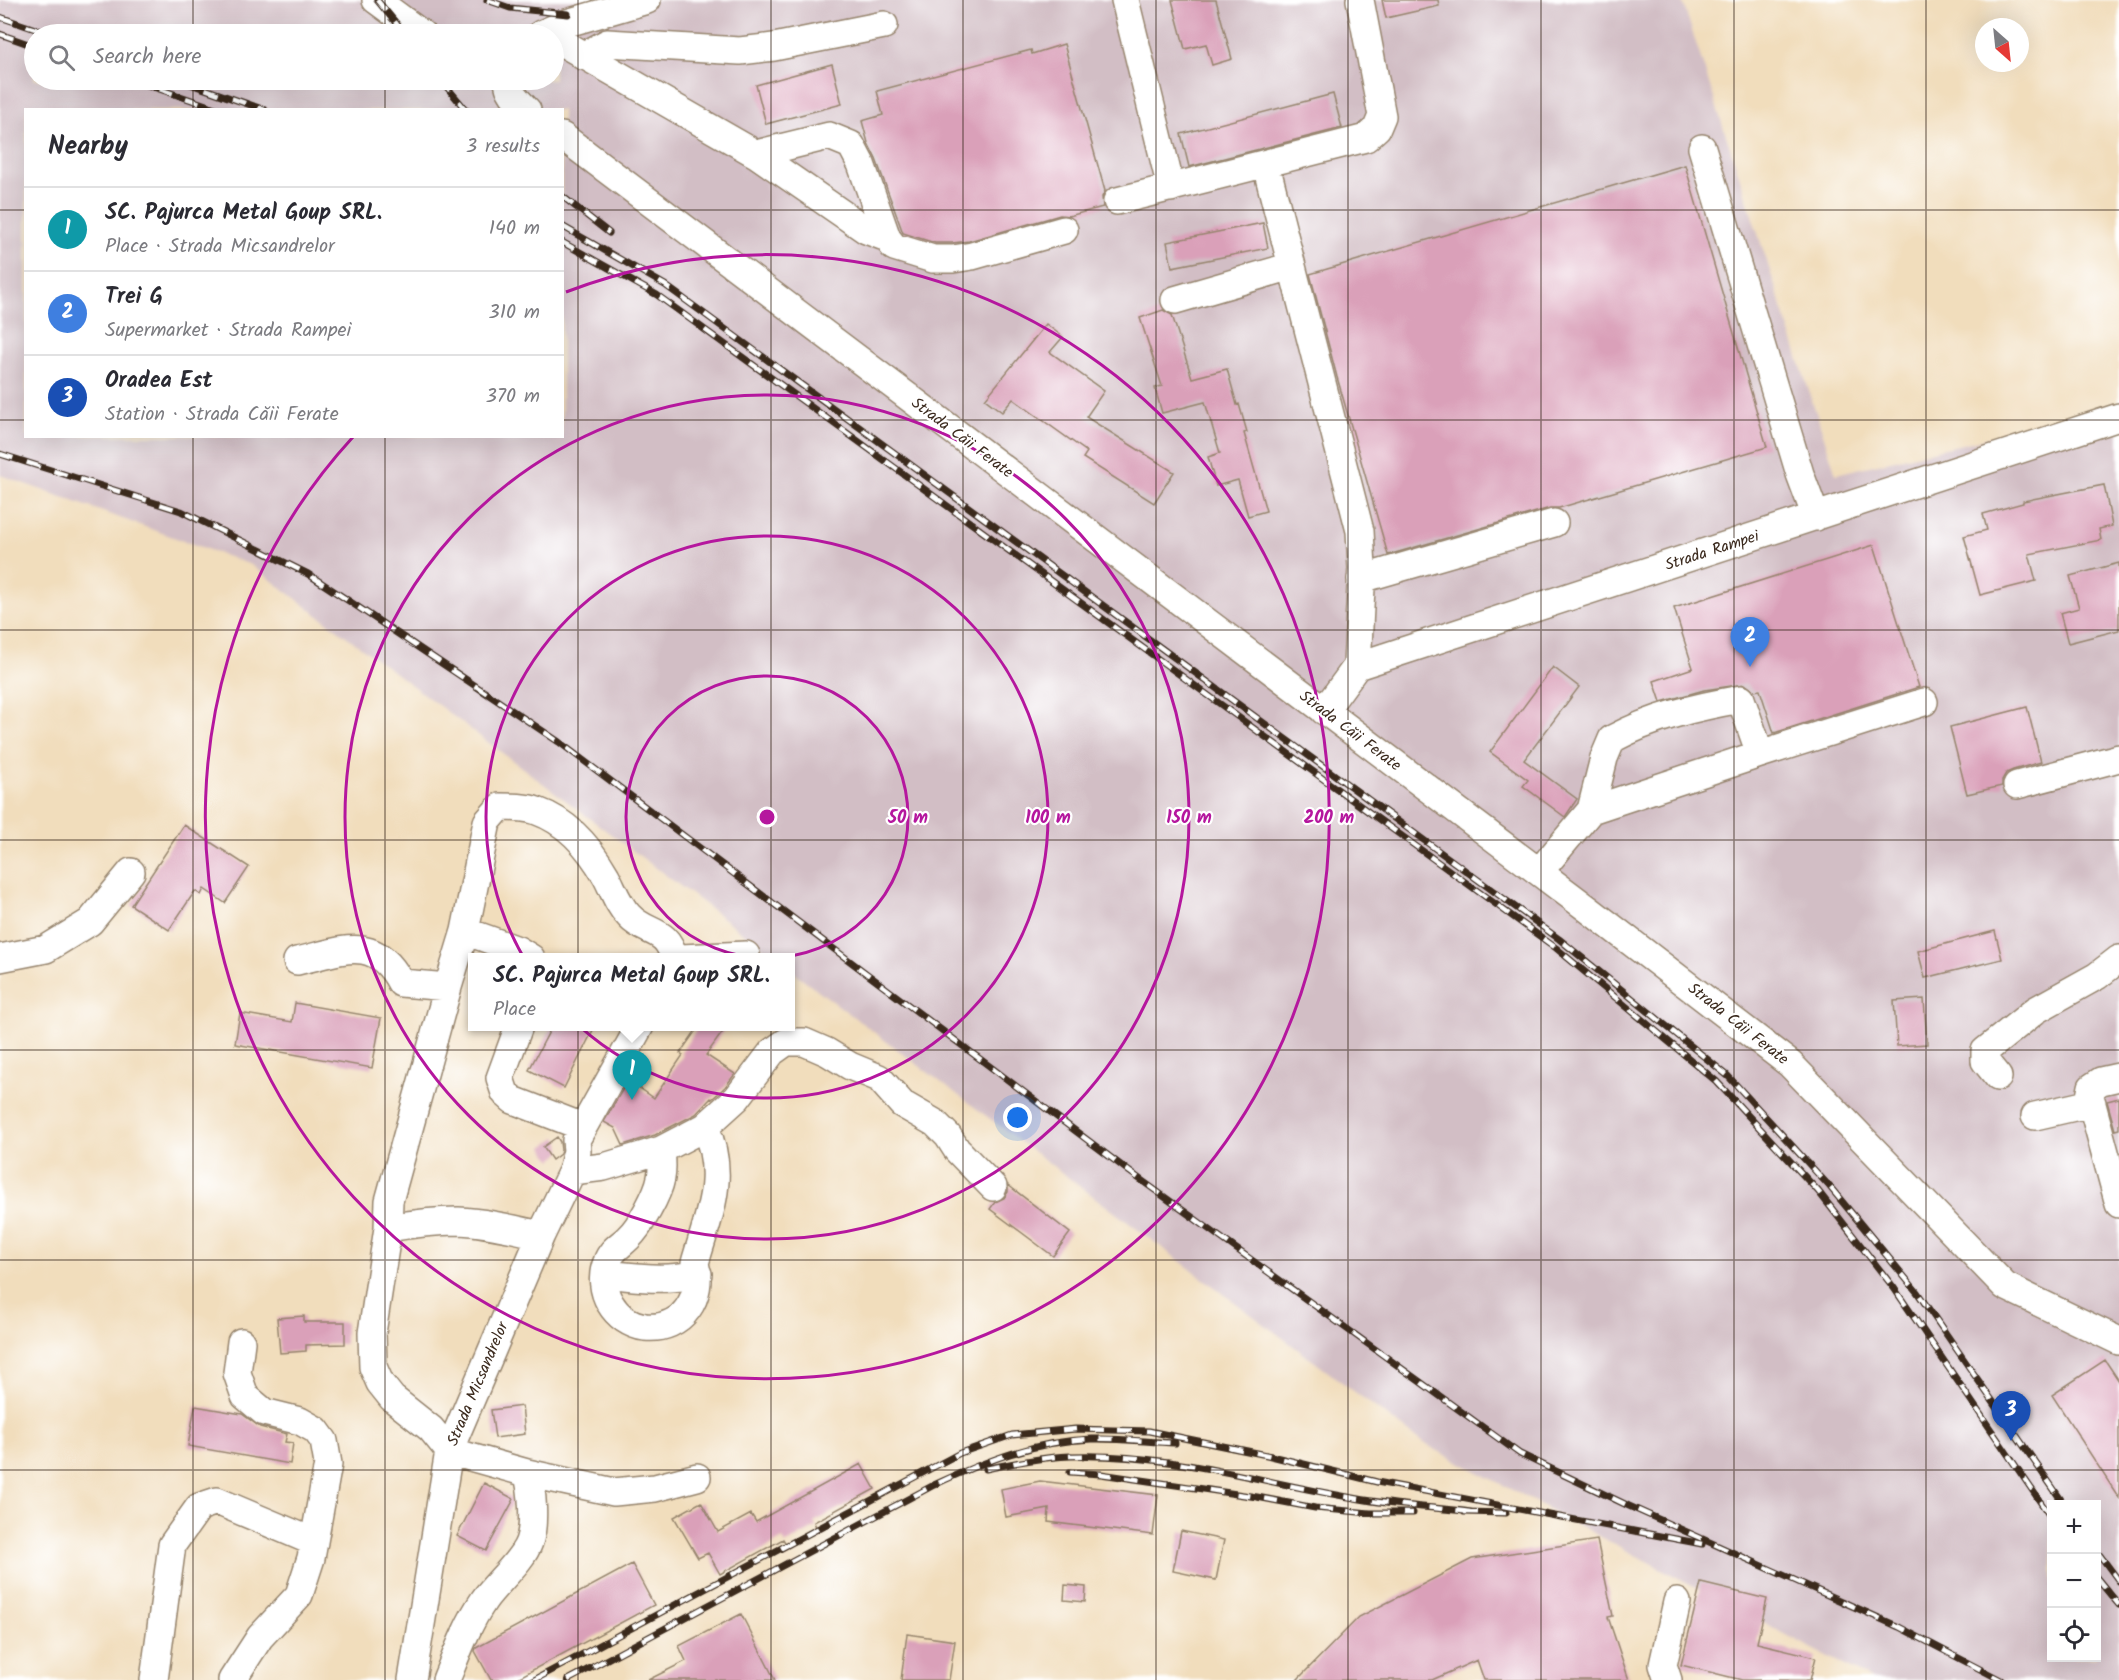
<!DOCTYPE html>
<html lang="en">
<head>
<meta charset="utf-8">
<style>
  :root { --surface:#fff; --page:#f7f7f7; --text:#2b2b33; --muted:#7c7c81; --line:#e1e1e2; --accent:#1a73e8 }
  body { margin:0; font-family:Kalam,sans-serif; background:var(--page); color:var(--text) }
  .controls { position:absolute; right:18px; bottom:18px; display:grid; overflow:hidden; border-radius:0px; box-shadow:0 6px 24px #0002 }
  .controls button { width:54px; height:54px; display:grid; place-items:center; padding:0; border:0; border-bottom:2px solid var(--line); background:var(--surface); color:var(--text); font:30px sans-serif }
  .compass { position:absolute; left:1975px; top:18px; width:54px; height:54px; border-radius:50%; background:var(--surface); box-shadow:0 6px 24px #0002; rotate:153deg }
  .you { position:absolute; left:1018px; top:1118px; width:21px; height:21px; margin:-15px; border:4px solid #fff; border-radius:50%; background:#1a73e8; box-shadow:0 0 0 9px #1a73e833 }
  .badge { display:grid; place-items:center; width:39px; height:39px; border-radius:50%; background:var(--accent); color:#fff; font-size:20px; font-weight:700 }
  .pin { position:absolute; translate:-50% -50px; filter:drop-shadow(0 2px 3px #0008) }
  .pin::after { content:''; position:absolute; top:32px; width:21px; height:18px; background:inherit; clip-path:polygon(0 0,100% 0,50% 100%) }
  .popup { position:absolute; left:468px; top:953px; width:327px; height:78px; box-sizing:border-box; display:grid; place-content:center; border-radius:0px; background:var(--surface); filter:drop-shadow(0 2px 4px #0005); font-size:20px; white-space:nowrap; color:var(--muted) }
  .popup b { font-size:22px; color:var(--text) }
  .popup::after { content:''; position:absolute; left:50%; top:100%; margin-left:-12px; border:12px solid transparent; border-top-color:var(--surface) }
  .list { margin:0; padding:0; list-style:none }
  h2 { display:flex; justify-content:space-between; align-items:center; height:78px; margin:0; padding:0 24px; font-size:26px }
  h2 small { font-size:20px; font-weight:400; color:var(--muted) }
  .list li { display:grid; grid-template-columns:39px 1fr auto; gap:18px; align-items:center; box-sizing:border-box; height:84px; padding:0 24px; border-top:2px solid var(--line) }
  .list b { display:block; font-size:22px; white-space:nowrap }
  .list p { margin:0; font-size:20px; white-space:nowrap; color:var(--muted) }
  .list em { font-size:20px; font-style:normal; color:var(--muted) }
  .icon { flex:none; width:33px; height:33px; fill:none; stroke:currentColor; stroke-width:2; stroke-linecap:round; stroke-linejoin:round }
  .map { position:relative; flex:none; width:2119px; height:1680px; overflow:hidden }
  .search { position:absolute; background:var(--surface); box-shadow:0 6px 24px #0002; left:24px; top:24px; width:540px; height:66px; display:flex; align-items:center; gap:15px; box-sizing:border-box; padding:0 21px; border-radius:33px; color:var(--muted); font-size:22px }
  .panel { position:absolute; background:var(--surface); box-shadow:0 6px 24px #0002; left:24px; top:108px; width:540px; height:330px; border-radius:0px }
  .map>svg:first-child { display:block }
  .industrial { fill:#d2bec5; fill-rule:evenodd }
  .building { fill:#daa0b9 }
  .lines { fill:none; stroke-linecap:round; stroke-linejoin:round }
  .minor-casing { stroke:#96846d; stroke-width:30 }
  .minor { stroke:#fff; stroke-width:27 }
  .rail-casing { stroke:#3b2a1e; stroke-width:7 }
  .rail { stroke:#fff; stroke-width:4.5; stroke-dasharray:14; stroke-linecap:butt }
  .grid { fill:none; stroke:#3b2a1e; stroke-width:1.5; stroke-opacity:0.55 }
  .ring { fill:none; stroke:#b5179e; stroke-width:3 }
  .labels { text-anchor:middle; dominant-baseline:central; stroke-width:4.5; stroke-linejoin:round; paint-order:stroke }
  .street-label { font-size:16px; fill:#3b2a1e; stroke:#fff }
  .centre { fill:#b5179e; stroke:#fff; stroke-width:3 }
  .ring-label { font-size:18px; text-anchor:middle; font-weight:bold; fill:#b5179e; stroke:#fff; stroke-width:4.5; stroke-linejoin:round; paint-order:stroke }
</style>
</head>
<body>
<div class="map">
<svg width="2119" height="1680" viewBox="0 0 2119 1680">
  <rect width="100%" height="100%" fill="#fff"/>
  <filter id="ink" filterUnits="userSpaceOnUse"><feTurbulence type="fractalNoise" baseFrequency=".0167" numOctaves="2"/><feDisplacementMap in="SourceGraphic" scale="12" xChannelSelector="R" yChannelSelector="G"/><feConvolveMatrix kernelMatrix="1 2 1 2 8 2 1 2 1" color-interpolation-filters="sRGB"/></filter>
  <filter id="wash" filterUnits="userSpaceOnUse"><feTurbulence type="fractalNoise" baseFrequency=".008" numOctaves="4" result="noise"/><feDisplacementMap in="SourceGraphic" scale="24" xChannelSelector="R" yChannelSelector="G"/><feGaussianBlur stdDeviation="1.35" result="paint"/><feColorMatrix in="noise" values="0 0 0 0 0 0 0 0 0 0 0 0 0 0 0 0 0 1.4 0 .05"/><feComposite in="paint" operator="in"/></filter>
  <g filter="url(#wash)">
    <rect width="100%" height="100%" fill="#f1ddbc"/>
    <!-- industrial -->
    <path class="industrial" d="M0 0H1682L1836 474 2119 407V1680H1872L1423 1443 791 970V958L775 957 251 565 0 475ZM34 34H554V80H34ZM26 110H562V436H26ZM2052 1504H2096V1658H2052Z"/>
    <g id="blocks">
      <!-- building -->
      <path class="building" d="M1172 0H1216L1232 59 1212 65 1206 44 1185 49Z
        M1382 0H1438L1439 6 1386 18Z
        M1064 44 1105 191 1102 197 1103 207 1069 216 1060 215 969 241 952 243H935L903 233 876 159 868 143 862 121 883 115 877 91 1031 50 1032 54Z
        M832 64 842 104 766 124 756 85Z
        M1333 94 1342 128 1189 167 1181 134Z
        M1685 165 1767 447 1559 508H1550L1388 555 1337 377 1310 274Z
        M1263 223 1268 248 1172 267 1167 242Z
        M1163 310 1172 315 1192 378 1227 369 1237 405 1239 404 1247 432 1244 433 1266 511 1248 516 1238 480 1216 486 1208 457 1220 453 1205 402 1162 413 1155 388 1162 386 1140 318Z
        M1046 324 1063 337 1050 352 1104 391 1086 417 1174 472 1154 503 1083 458 1087 452 1013 399 1002 412 985 399Z
        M2104 485 2112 526 2099 529 2101 540 2029 554 2036 581 1980 595 1964 536 1987 530 1983 514 2023 503V501Z
        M1874 545 1919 687 1774 733 1760 690 1754 691 1745 684 1704 690 1661 702 1654 681 1693 668 1674 608Z
        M2119 563V630L2068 643 2060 613 2079 608 2070 576Z
        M1553 667 1579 687 1524 760 1577 799 1565 817 1523 786 1528 780 1490 752Z
        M2027 707 2041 762 2013 770 2006 773 2002 780V786L1967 794 1950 727Z
        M184 825 249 867 225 903 204 889 201 895 195 891 169 930 131 905Z
        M1995 931 2002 959 1925 978 1918 951Z
        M1924 999 1927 1044 1897 1046 1894 1001Z
        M295 1003 381 1018 372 1068 235 1044 240 1013 292 1022Z
        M552 1026H595L564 1088 529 1070Z
        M699 1026H727L706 1055 735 1074 725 1087 712 1099 711 1098 696 1114 655 1135 623 1145 615 1128 604 1122 628 1080 654 1098 683 1055 680 1053Z
        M2119 1098V1129L2115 1130 2107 1101Z
        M557 1137 560 1142 561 1150 560 1154 552 1160 543 1147Z
        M1008 1185 1070 1233 1053 1256 990 1209 995 1202 1004 1198 1008 1192Z
        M304 1316V1322H345V1344L306 1345V1351L280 1353 277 1318Z
        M2105 1360 2119 1381V1498L2052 1395Z
        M195 1406 242 1414 260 1427 287 1434 285 1442 293 1443 290 1464 188 1446Z
        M522 1406 525 1434 495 1438 491 1410Z
        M861 1464 875 1489 814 1522 816 1527 786 1544 783 1539 720 1574 708 1553 698 1558 674 1517 701 1502 718 1532 751 1514 756 1522Z
        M1040 1481 1158 1495 1153 1535 1048 1522 1049 1509 1006 1517 1001 1489Z
        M484 1483 514 1499 486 1551 457 1536Z
        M1181 1531 1224 1540 1216 1580 1173 1571Z
        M1597 1540 1613 1616 1608 1617 1629 1680H1484L1477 1660 1432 1680H1297L1359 1617 1472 1559Z
        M632 1564 654 1605 514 1680H491L475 1651 476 1648Z
        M1701 1583 1767 1599 1757 1643 1816 1657 1810 1680H1742L1681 1665Z
        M1065 1585 1086 1587 1085 1602 1064 1600Z
        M741 1614 775 1680H648L686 1661 679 1646Z
        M907 1634 955 1641 949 1680H901Z"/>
    </g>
  </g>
  <g filter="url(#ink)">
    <use href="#blocks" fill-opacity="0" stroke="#96846d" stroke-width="1.5"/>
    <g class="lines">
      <defs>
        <path id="minor" d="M376 0 422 34
          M1125 0 1171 188
          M541 34 567 23 647 0
          M554 38 756 154 866 230 887 238 894 247 933 259H953L972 256 1064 230
          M583 56 607 43 740 51 774 47 884 25
          M508 80C508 92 518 101 527 110
          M562 136 1588 909 1790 1064 2005 1286 2119 1341
          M1702 148 1800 474 1816 517
          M756 154 829 136 851 145 861 164 887 238
          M1266 165 1360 531 1362 568 1357 666
          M1117 201 1366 138 1377 128 1382 116 1360 0
          M1175 300 1292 266
          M1361 579 1554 523
          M1324 711 1357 666 2119 417
          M2017 785 2119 758
          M1591 810 1760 754 1924 702
          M1539 872 1591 810 1604 758 1612 739C1653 717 1696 707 1741 699L1760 754
          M465 931 487 822 500 807C512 807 526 807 537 811 568 822 590 848 606 876 613 889 618 905 629 916 646 935 667 927 674 958
          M0 958 46 949 90 922 131 872
          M531 958 518 950 465 931 448 987 389 1201 388 1228C411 1224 434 1221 458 1221 485 1222 514 1229 541 1235
          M681 958 746 955
          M297 961C342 951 375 933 401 983L448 987
          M519 1026 500 1078 505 1093 513 1100 583 1127
          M1998 1077 1985 1061V1051L2036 1010 2097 976 2119 959
          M2119 1077 2101 1081 2092 1087 2090 1097 2119 1204
          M2035 1116 2092 1103
          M661 1150C662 1160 663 1168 661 1178 658 1194 640 1227 628 1238 620 1246 611 1250 607 1262 595 1290 615 1323 645 1327 683 1331 704 1296 695 1263 709 1214 727 1176 705 1127
          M572 1171 604 1167 661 1150 705 1127 737 1098 772 1052 786 1042H804L827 1052 850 1066 879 1078 902 1104 935 1123 948 1136 957 1150 993 1187
          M388 1228 372 1333 373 1367 380 1383 392 1398 431 1429 449 1451 527 1473C533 1490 535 1525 529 1542 523 1560 495 1584 484 1600 467 1625 457 1653 446 1680
          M604 1274C639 1277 662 1282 698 1274
          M527 1473 614 1492 655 1488 697 1477
          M154 1680 172 1545 199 1507 217 1501 314 1542
          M232 1680 260 1637 299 1595 311 1558 328 1464 324 1441 316 1430 300 1421 264 1412 245 1396 237 1373 241 1342
          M412 1680 449 1451 541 1235 572 1171 577 1151 576 1140 640 1026
          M1668 1680 1663 1665 1677 1602"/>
      </defs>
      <!-- minor casing -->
      <use href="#minor" class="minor-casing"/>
      <!-- minor -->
      <use href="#minor" class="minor"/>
      <defs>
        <path id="rail" d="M377 0 405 34
          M487 0 510 8 568 14
          M0 17 50 34
          M0 34 34 46
          M133 80 221 110
          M179 80 265 110
          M441 80 466 110
          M562 196 609 233
          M562 226 665 285 1559 939 1728 1076 1830 1187 1917 1292 2064 1504
          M562 242 657 295 1556 948 1716 1081 1818 1191 1894 1288 2052 1519
          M0 454 181 511 308 574 352 603 559 742 1130 1172 1520 1454 1629 1506 1899 1627 2001 1680
          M986 1469C1014 1463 1042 1457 1071 1456 1173 1452 1272 1486 1372 1501 1405 1506 1438 1508 1471 1512
          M1070 1472 1101 1474 1257 1497 1315 1508 1370 1513H1413
          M1464 1512 1506 1513
          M2096 1550 2119 1581
          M2096 1577 2119 1605
          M534 1680 960 1453 1012 1435 1076 1429 1149 1431 1267 1455 1377 1482 1702 1544
          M568 1680 934 1485C985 1461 1035 1441 1092 1439 1119 1438 1148 1442 1175 1443"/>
      </defs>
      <!-- rail casing -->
      <use href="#rail" class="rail-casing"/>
      <!-- rail -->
      <use href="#rail" class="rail"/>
    </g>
  </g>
  <!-- grid -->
  <path class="grid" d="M193 0V34M385 0V34M578 0V1680M771 0V1680M963 0V1680M1156 0V1680M1348 0V1680M1541 0V1680M1734 0V1680M1926 0V1680M193 80V110M385 80V110M0 210H26M562 210H2119M0 420H26M562 420H2119M193 436V1680M385 436V1680M0 630H2119M0 840H2119M0 1050H2119M0 1260H2119M0 1470H2119"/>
  <!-- distance rings -->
  <g class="ring">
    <circle cx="767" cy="817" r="141"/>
    <circle cx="767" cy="817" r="281"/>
    <circle cx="767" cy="817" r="422"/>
    <path d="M566 292A562 562 0 1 1 353 437"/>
  </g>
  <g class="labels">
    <!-- street labels -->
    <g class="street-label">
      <text transform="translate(962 438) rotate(37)">Strada Căii Ferate</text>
      <text transform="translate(1712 551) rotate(-18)">Strada Rampei</text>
      <text transform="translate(1350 731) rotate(37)">Strada Căii Ferate</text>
      <text transform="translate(1738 1024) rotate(38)">Strada Căii Ferate</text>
      <text transform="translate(478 1384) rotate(-67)">Strada Micsandrelor</text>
    </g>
  </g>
  <circle cx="767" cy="817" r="9" class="centre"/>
  <g class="ring-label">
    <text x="908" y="823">50 m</text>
    <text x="1048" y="823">100 m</text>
    <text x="1189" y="823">150 m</text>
    <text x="1329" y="823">200 m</text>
  </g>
</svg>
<div class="controls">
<button>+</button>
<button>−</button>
<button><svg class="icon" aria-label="locate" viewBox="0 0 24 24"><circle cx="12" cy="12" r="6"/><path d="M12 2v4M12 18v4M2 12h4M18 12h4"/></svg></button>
</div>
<svg class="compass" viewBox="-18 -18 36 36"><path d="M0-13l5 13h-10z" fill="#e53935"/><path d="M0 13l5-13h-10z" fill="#7c7c81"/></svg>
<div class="you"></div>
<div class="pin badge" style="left:632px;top:1100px;background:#0f9aa8">1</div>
<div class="popup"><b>SC. Pajurca Metal Goup SRL.</b>Place</div>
<div class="pin badge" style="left:1750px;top:667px;background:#3f7fe0">2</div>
<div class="pin badge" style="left:2011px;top:1441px;background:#1a4fb4">3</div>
<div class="search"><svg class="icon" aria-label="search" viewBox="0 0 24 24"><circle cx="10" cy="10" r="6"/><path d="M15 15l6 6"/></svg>Search here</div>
<section class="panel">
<h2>Nearby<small>3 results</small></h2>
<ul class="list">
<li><span class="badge" style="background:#0f9aa8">1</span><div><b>SC. Pajurca Metal Goup SRL.</b><p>Place · Strada Micsandrelor</p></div><em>140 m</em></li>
<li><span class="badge" style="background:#3f7fe0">2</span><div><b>Trei G</b><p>Supermarket · Strada Rampei</p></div><em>310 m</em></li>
<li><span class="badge" style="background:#1a4fb4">3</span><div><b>Oradea Est</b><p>Station · Strada Căii Ferate</p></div><em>370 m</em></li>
</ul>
</section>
</div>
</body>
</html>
